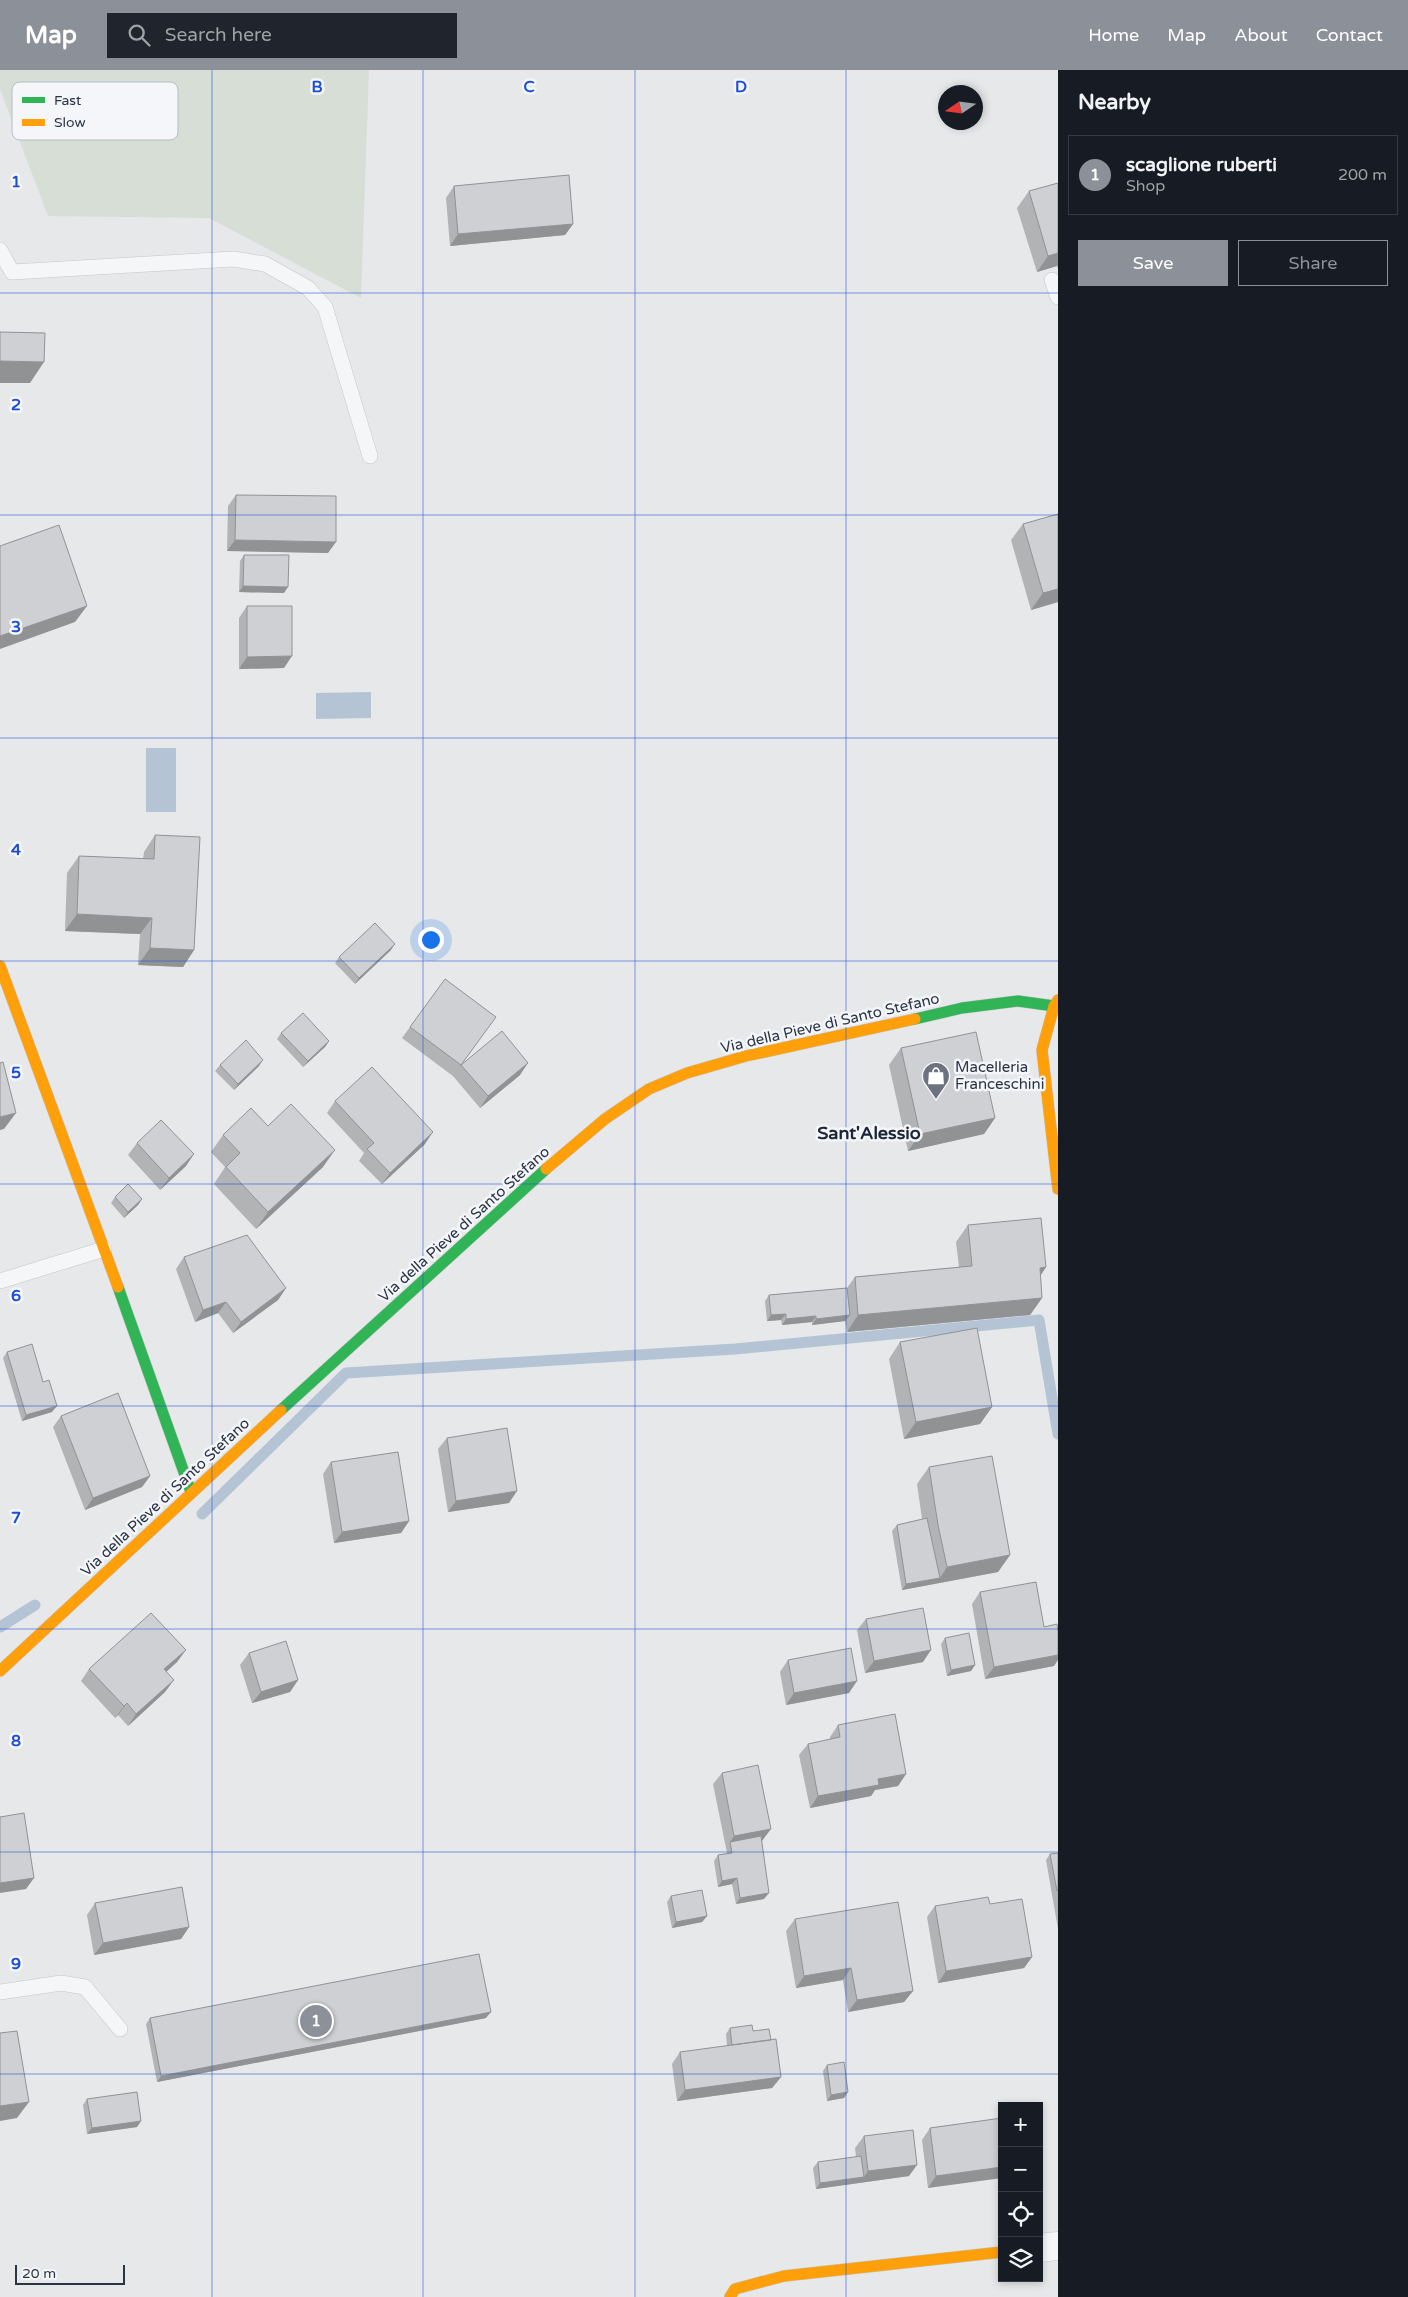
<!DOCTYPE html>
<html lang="en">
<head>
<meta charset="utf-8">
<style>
  :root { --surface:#171b24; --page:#20242c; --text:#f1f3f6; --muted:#9ea1a6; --line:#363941; --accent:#8c9099 }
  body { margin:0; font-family:"Varela Round",sans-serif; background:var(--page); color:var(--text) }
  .controls { position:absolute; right:15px; bottom:15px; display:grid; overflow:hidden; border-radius:0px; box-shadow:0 2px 8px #0003 }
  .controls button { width:45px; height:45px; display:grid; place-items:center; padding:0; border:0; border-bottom:1px solid var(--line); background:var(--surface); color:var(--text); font:25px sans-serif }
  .compass { position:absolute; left:938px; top:15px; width:45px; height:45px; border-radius:50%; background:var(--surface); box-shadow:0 2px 8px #0003; rotate:257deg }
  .scale { position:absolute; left:15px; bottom:12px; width:110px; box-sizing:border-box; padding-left:5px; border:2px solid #2b3445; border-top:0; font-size:14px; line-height:18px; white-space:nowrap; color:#2b3445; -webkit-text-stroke:4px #f4f6f9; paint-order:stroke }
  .you { position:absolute; left:430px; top:869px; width:18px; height:18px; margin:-12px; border:4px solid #fff; border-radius:50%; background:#1a73e8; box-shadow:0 0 0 8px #1a73e833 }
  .badge { display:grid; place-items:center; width:32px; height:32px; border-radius:50%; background:var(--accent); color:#fff; font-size:16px; font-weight:700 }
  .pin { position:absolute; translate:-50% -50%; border:2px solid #fff; box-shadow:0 1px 5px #0006 }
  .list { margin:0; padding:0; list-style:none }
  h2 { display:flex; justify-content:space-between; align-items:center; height:65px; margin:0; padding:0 20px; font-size:21px }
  h2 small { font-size:16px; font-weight:400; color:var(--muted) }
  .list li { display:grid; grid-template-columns:32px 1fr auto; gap:15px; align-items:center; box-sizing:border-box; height:80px; margin:0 10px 10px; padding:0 10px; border:1px solid var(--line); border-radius:0px }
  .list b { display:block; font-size:19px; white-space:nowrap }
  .list p { margin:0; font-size:16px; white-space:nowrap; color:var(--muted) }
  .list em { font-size:16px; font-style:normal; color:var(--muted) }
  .actions { display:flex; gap:10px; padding:15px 20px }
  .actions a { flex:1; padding:11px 0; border:1px solid var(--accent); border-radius:0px; text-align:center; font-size:18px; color:var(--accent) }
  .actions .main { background:var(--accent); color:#fff }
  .icon { flex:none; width:28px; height:28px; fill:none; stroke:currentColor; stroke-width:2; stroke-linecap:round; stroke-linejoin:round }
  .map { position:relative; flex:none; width:1058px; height:2227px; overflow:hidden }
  header { display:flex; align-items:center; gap:30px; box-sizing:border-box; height:70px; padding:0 25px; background:var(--accent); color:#fff }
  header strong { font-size:24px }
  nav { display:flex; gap:28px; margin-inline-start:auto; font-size:18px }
  .search { width:350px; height:45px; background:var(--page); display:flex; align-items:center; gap:12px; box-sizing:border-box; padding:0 18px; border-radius:0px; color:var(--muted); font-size:19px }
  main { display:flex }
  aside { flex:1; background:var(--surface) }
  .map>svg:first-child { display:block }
  .green { fill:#d6ded6 }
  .water { fill:#b4c4d5 }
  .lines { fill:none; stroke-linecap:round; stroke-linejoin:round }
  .stream { stroke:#b4c4d5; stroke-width:11 }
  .lane-casing { stroke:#c4c6c8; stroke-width:16 }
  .street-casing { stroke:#c4c6c8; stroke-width:29 }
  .fast-casing { stroke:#c4c6c8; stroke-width:12 }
  .slow-casing { stroke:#c4c6c8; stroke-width:12 }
  .lane { stroke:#f5f6f7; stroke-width:15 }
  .street { stroke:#f5f6f7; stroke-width:28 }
  .fast { stroke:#30b455; stroke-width:11 }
  .slow { stroke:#ff9f0a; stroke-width:11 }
  .wall { fill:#b1b3b5 }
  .shaded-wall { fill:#909294 }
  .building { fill:#ced0d3; stroke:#909294 }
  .grid { fill:none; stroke:#1d4ed8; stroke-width:1; stroke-opacity:0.55 }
  .labels { text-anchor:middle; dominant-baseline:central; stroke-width:5; stroke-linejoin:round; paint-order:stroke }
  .street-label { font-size:15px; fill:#2b3445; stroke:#f4f6f9 }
  .poi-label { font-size:15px; fill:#2b3445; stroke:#f4f6f9; text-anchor:start }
  .quarter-label { font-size:18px; font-weight:bold; fill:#1d2536; stroke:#f4f6f9 }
  .key { fill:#f4f6f9; stroke:#b8bcc3; stroke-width:1 }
  .key-label { font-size:14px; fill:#2b3445 }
  .grid-label { font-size:16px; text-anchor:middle; font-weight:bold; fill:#1d4ed8; stroke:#f4f6f9; stroke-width:5; stroke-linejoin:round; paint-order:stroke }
</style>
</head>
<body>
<header>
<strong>Map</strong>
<div class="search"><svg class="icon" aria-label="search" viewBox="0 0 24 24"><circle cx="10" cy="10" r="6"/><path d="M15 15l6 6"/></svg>Search here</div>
<nav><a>Home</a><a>Map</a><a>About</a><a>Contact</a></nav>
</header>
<main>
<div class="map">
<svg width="1058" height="2227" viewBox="0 0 1058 2227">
  <rect width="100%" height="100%" fill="#e6e8ea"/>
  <!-- green -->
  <path class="green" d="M0 0H369L361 228 209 148 48 146 0 19Z"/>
  <!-- water -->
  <path class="water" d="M371 622V648L316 649V623Z
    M146 678H176V742H146Z"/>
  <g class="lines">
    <!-- stream -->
    <path class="stream" d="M202 1444 346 1303 735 1279 1039 1250 1058 1364
      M0 1557 35 1535"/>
    <defs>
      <path id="lane" d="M0 180 12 202 233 189 265 194 308 218 325 237 370 386
        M1052 210 1058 227
        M0 1211 104 1179
        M0 1922 61 1913 85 1917 120 1959"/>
      <path id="street" d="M1039 2178 1058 2176"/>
      <path id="fast" d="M915 949 962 938 1018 931 1054 936
        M118 1217 191 1422
        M281 1340 546 1099"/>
      <path id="slow" d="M0 896 118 1217
        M1058 930 1054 936 1042 980 1058 1119
        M546 1099 605 1049 649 1019 687 1003 746 986 915 949
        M0 1601 281 1340
        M730 2227 735 2219 784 2206 1002 2182"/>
    </defs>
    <!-- lane casing -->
    <use href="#lane" class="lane-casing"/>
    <!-- street casing -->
    <use href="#street" class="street-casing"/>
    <!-- fast casing -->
    <use href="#fast" class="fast-casing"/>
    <!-- slow casing -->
    <use href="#slow" class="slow-casing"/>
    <!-- lane -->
    <use href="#lane" class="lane"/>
    <!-- street -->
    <use href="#street" class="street"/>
    <!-- fast -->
    <use href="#fast" class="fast"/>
    <!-- slow -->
    <use href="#slow" class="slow"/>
  </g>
  <!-- wall -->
  <path class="wall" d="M1058 113V199L1057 196 1037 202 1017 138 1029 121Z
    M454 116 573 154 565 165 450 176 446 128Z
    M236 425 328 483 227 481 228 436Z
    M1058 444V532L1031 540 1011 470 1023 454Z
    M244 485 284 523 239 522 240 491Z
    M247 536 284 598 239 599V548Z
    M155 765 194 880 183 897 138 895 140 864 65 861 67 803 79 786 143 789 144 782Z
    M391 880 355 914 335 893 339 887Z
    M410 957 462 994 520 1005 480 1038 453 1006 402 968Z
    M281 963 329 971 325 977 303 997 277 969Z
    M901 978 995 1048 984 1064 908 1081 889 995Z
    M220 995 259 996 234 1020 215 1001Z
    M335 1031 425 1074 382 1114 359 1091 364 1083 327 1043Z
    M268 1056 323 1097 256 1159 214 1114 225 1097 211 1082 223 1065Z
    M137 1073 186 1096 160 1120 128 1085Z
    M115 1127 142 1129 138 1135 124 1148 111 1133Z
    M968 1155 1046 1197 1040 1206 1042 1228 1030 1245 847 1262 845 1251 812 1255V1252L782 1255 781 1250 767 1251 765 1231 769 1225 847 1218 855 1207 959 1197 956 1172Z
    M184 1187 286 1218 278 1230 233 1263 218 1243 195 1252 176 1199Z
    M900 1272 992 1337 980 1354 904 1369 889 1289Z
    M7 1282 52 1342 22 1351 3 1288Z
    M61 1346 150 1406 142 1417 85 1440 53 1357Z
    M447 1368 509 1433 448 1442 438 1379Z
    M331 1392 409 1451 401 1463 334 1473 323 1404Z
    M929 1397 1010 1485 998 1502 902 1520 892 1461 897 1455 922 1449 917 1414Z
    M980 1522 1044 1557 1054 1596 985 1609 972 1534Z
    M866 1549 923 1592 865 1603 857 1560Z
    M945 1568 975 1595 971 1601 947 1606 941 1574Z
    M249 1583 298 1610 290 1622 252 1633 240 1595Z
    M788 1590 849 1623 786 1635 780 1602Z
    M177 1592 166 1602 165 1622 128 1656 118 1645 115 1648 81 1611 89 1599Z
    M838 1655 906 1704 898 1716 875 1720 871 1726 810 1738 799 1685 808 1674 830 1669V1667Z
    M722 1703 762 1771H761L764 1829 736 1834 732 1814 718 1817 714 1791 718 1785 727 1783 713 1714Z
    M1058 1783V1859L1046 1790 1050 1784Z
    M671 1826 707 1846 702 1852 672 1858 667 1832Z
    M95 1833 189 1857 181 1869 94 1885 87 1845Z
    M990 1834 1032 1887 1024 1898 938 1913 927 1847 935 1836Z
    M795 1849 913 1921 904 1932 848 1942 843 1910 796 1918 786 1861Z
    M150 1948H486L157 2012 146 1954Z
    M730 1958 753 1961 771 1970 781 2007 772 2018 677 2031 672 1994 680 1982 727 1976 726 1964Z
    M827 1995 844 2028 827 2031 823 2001Z
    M87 2029 141 2051 137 2057 87 2064 83 2035Z
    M1002 2048 928 2118 922 2070 930 2058Z
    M864 2066 909 2106 816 2119 813 2098 818 2092 856 2087 855 2078Z"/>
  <!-- shaded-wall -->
  <path class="shaded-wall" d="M573 154 565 165 450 176 458 164Z
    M1058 183V195L1057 196 1037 202 1048 186Z
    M0 291 44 292 30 313H0Z
    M235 470 336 472 328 483 227 481Z
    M243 516 288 517 284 523 239 522Z
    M1058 519V532L1031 540 1043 523Z
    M87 536 75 552 0 579V566Z
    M292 586 284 598 239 599 247 587Z
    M77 844 152 848 140 864 65 861Z
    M395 874 391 880 355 914 359 908Z
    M150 878 194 880 183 897 138 895Z
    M329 971 325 977 303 997 308 991Z
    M263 990 259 996 234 1020 238 1014Z
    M528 993 520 1005 480 1038 488 1026Z
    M16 1043 4 1059 0 1060V1047Z
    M995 1048 984 1064 908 1081 920 1064Z
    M433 1062 425 1074 382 1114 390 1103Z
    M335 1080 323 1097 256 1159 268 1142Z
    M194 1084 186 1096 160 1120 169 1108Z
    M142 1129 138 1135 124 1148 128 1142Z
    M1046 1197 1035 1214 1040 1198Z
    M286 1218 278 1230 233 1263 241 1252Z
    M1042 1228 1030 1245 847 1262 858 1245Z
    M226 1232 218 1243 195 1252 203 1240Z
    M786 1244 781 1250 767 1251 771 1245Z
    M850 1245 845 1251 812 1255 816 1249Z
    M816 1246 812 1252 782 1255 786 1249Z
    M57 1336 52 1342 22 1351 26 1345Z
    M992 1337 980 1354 904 1369 916 1352Z
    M150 1406 142 1417 85 1440 93 1428Z
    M517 1421 509 1433 448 1442 456 1431Z
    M409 1451 401 1463 334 1473 342 1462Z
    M1010 1485 998 1502 902 1520 906 1514 940 1508 947 1497Z
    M186 1580 177 1592 156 1611 164 1599Z
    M931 1580 923 1592 865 1603 874 1591Z
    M1058 1585V1590L1054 1596 985 1609 994 1597Z
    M975 1595 971 1601 947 1606 951 1600Z
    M174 1610 165 1622 128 1656 136 1644Z
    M298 1610 290 1622 252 1633 261 1622Z
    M857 1611 849 1623 786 1635 794 1623Z
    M127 1633 118 1645 115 1648 124 1636Z
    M906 1704 898 1716 875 1720 871 1726 810 1738 818 1726 878 1709Z
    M771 1759 762 1771 731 1777 730 1772 734 1766Z
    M34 1808 26 1819 0 1823V1813Z
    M737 1808 732 1814 718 1817 722 1811Z
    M769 1823 764 1829 736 1834 740 1828Z
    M707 1846 702 1852 672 1858 676 1852Z
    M189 1857 181 1869 94 1885 103 1873Z
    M1032 1887 1024 1898 938 1913 946 1901Z
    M851 1898 843 1910 796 1918 804 1906Z
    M913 1921 904 1932 848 1942 857 1930Z
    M491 1942 486 1948 157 2012 161 2006Z
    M781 2007 772 2018 677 2031 685 2020Z
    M848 2022 844 2028 827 2031 831 2025Z
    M29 2032 17 2048 0 2051V2036Z
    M141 2051 137 2057 87 2064 92 2058Z
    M917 2095 909 2106 816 2119 820 2113 864 2107 868 2101Z
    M1002 2097V2108L928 2118 936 2106Z"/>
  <!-- building -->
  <path class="building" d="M569 105 573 154 458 164 454 116Z
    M1058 113V183L1048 186 1029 121Z
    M0 262 45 263 44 292 0 291Z
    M236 425 336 426V472L235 470Z
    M1058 444V519L1043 523 1023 454Z
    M59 455 87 536 0 566V476Z
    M244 485H289L288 517 243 516Z
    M247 536H292V586L247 587Z
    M155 765 200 767 194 880 150 878 152 848 77 844 79 786 154 789Z
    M375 853 395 874 359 908 339 887Z
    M445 909 496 947 461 995 410 957Z
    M303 943 329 971 308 991 281 963Z
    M502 961 528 993 488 1026 461 995Z
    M976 962 995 1048 920 1064 901 978Z
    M246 970 263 990 238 1014 220 995Z
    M3 992 16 1043 0 1047V993Z
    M372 997 433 1062 390 1103 367 1079 374 1073 335 1031Z
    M291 1034 335 1080 268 1142 226 1097 240 1083 223 1065 251 1038 268 1056Z
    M161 1050 194 1084 169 1108 137 1073Z
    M128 1114 142 1129 128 1142 115 1127Z
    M1041 1148 1046 1197 1040 1198 1042 1228 858 1245 855 1207 972 1196 968 1155Z
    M247 1165 286 1218 241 1252 226 1232 203 1240 184 1187Z
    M847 1218 850 1245 816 1249V1246L786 1249V1244L771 1245 769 1225Z
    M977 1258 992 1337 916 1352 900 1272Z
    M32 1274 43 1312 49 1310 57 1336 26 1345 7 1282Z
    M118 1323 150 1406 93 1428 61 1346Z
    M507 1358 517 1421 456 1431 447 1368Z
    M398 1382 409 1451 342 1462 331 1392Z
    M992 1386 1010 1485 947 1497 938 1455 929 1397Z
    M927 1448 940 1508 906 1514 897 1455Z
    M1036 1512 1044 1557 1057 1554 1058 1562V1585L994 1597 980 1522Z
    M923 1538 931 1580 874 1591 866 1549Z
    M151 1543 186 1580 164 1599 174 1610 136 1644 127 1633 124 1636 89 1599Z
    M969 1563 975 1595 951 1600 945 1568Z
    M286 1571 298 1610 261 1622 249 1583Z
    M851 1578 857 1611 794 1623 788 1590Z
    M895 1644 906 1704 878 1709 879 1715 818 1726 808 1674 840 1667 838 1655Z
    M758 1695 771 1759 734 1766 722 1703Z
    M24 1743 34 1808 0 1813V1747Z
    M761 1766 769 1823 740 1828 737 1808 722 1811 718 1785 732 1783 730 1772Z
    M1058 1783V1820L1057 1821 1050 1784Z
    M182 1817 189 1857 103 1873 95 1833Z
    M702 1820 707 1846 676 1852 671 1826Z
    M988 1827 990 1834 1022 1829 1032 1887 946 1901 935 1836Z
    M898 1832 913 1921 857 1930 851 1898 804 1906 795 1849Z
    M479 1884 491 1942 161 2006 150 1948Z
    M752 1955 753 1961 769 1959 771 1970 732 1975 730 1958Z
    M17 1961 29 2032 0 2036V1963Z
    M776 1969 781 2007 685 2020 680 1982Z
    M844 1992 848 2022 831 2025 827 1995Z
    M137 2022 141 2051 92 2058 87 2029Z
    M1002 2048V2097L936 2106 930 2058Z
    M913 2060 917 2095 868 2101 864 2066Z
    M861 2086 864 2107 820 2113 818 2092Z"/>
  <!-- grid -->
  <path class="grid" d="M212 0V2227M423 0V2227M635 0V2227M846 0V2227M0 223H1058M0 445H1058M0 668H1058M0 891H1058M0 1114H1058M0 1336H1058M0 1559H1058M0 1782H1058M0 2004H1058"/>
  <!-- icons -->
  <defs>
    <symbol id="shop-pin" viewBox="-11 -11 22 30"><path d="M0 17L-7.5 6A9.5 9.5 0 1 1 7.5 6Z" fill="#6c737f" stroke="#f4f6f9"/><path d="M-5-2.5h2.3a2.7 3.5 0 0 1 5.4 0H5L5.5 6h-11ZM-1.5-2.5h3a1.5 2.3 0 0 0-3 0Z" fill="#fff"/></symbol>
  </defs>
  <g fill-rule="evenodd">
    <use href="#shop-pin" x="920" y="990" width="32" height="43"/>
  </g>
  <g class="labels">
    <!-- street labels -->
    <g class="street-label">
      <text transform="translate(830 953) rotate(-13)">Via della Pieve di Santo Stefano</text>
      <text transform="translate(464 1154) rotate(-42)">Via della Pieve di Santo Stefano</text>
      <text transform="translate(165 1427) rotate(-43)">Via della Pieve di Santo Stefano</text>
    </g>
    <!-- poi labels -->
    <g class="poi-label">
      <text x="955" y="997">Macelleria<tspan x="955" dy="17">Franceschini</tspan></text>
    </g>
    <!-- quarter labels -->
    <g class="quarter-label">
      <text x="869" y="1063">Sant'Alessio</text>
    </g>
  </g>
  <!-- legend -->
  <rect x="12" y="12" width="166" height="58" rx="8" class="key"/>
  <rect x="22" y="27" width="23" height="6" fill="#30b455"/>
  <rect x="22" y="49" width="23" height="7" fill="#ff9f0a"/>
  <g class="key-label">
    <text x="54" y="35">Fast</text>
    <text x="54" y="57">Slow</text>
  </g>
  <g class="grid-label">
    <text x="317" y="22">B</text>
    <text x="529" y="22">C</text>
    <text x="741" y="22">D</text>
    <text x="16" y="117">1</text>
    <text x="16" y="340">2</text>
    <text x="16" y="562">3</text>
    <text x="16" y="785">4</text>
    <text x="16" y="1008">5</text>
    <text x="16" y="1231">6</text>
    <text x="16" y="1453">7</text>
    <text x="16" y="1676">8</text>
    <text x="16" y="1899">9</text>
  </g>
</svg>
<div class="controls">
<button>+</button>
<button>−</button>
<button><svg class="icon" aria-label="locate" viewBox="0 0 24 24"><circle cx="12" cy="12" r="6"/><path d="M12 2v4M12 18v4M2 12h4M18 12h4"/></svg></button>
<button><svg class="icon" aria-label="layers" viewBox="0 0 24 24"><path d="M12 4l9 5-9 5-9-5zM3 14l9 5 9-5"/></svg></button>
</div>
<svg class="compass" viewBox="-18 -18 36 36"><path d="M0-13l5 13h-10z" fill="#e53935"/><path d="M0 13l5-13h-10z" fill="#9ea1a6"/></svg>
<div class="scale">20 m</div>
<div class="you"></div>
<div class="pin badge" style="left:316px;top:1951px">1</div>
</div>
<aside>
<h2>Nearby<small></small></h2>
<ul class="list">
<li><span class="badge">1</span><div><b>scaglione ruberti</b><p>Shop</p></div><em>200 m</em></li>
</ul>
<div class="actions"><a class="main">Save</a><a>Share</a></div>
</aside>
</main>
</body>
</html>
